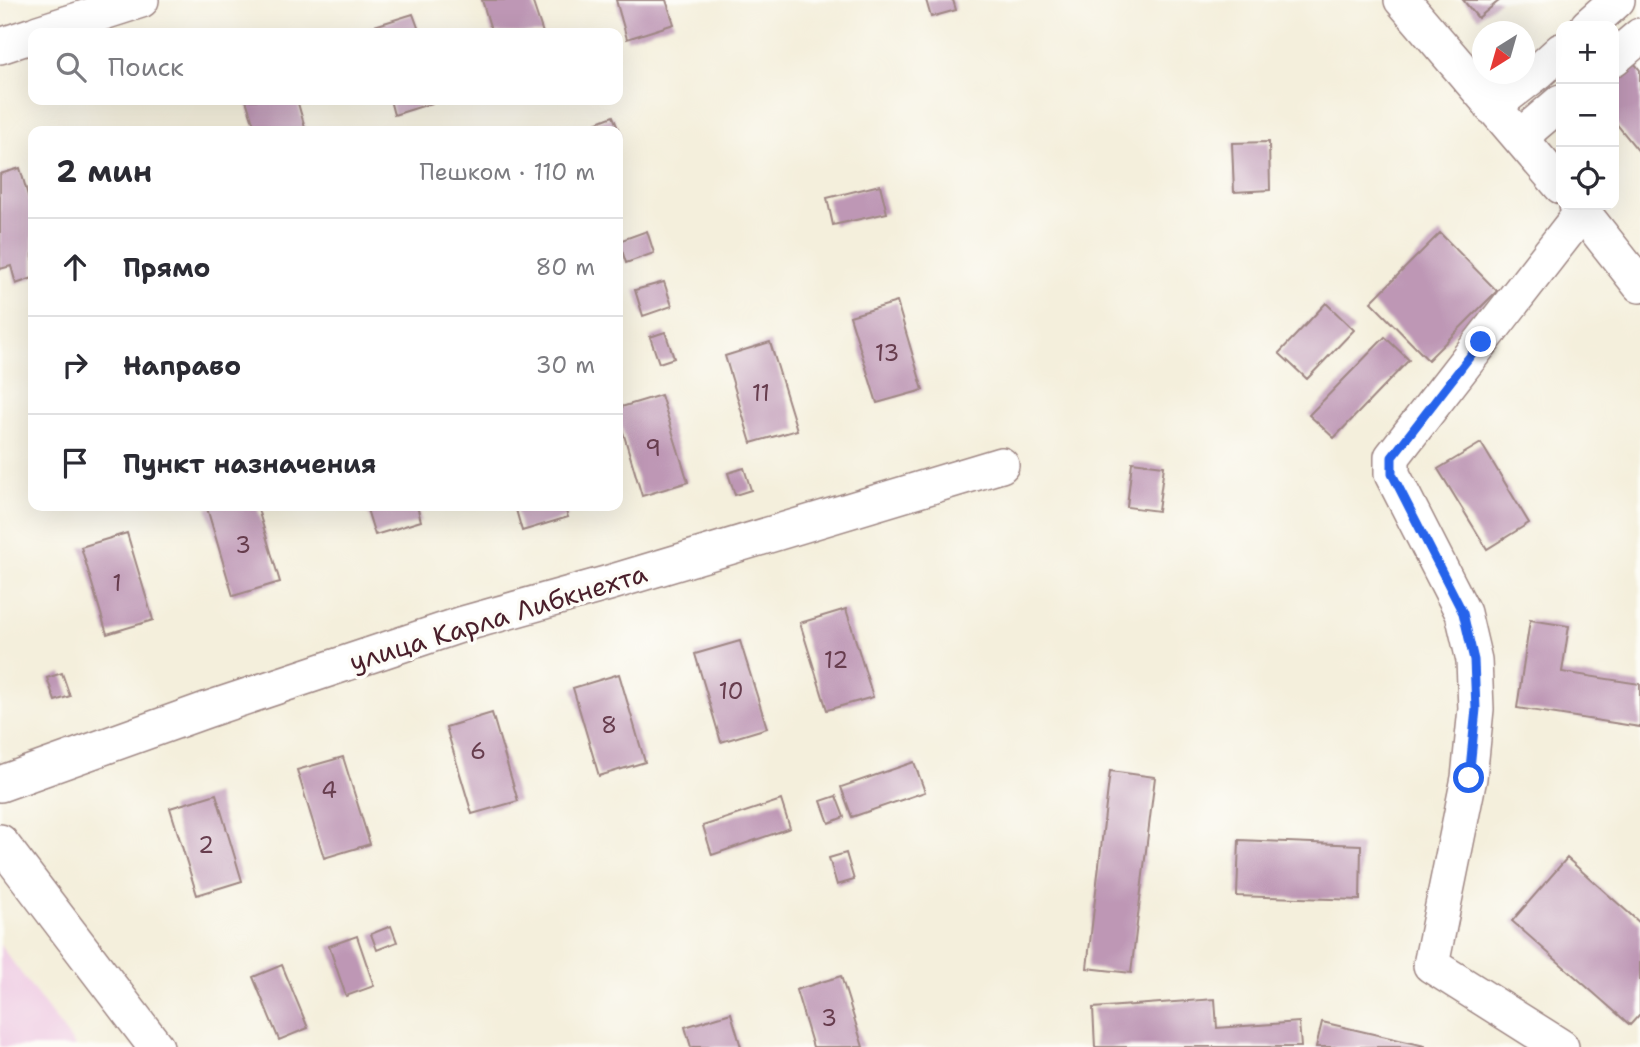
<!DOCTYPE html>
<html lang="ru">
<head>
<meta charset="utf-8">
<style>
  :root { --surface:#fff; --page:#f7f7f7; --text:#2b2b33; --muted:#7c7c81; --line:#e1e1e2 }
  body { margin:0; font-family:"Shantell Sans",sans-serif; background:var(--page); color:var(--text) }
  .controls { position:absolute; right:21px; top:21px; display:grid; overflow:hidden; border-radius:14px; box-shadow:0 7px 28px #0002 }
  .controls button { width:63px; height:63px; display:grid; place-items:center; padding:0; border:0; border-bottom:2px solid var(--line); background:var(--surface); color:var(--text); font:35px sans-serif }
  .compass { position:absolute; left:1472px; top:21px; width:63px; height:63px; border-radius:50%; background:var(--surface); box-shadow:0 7px 28px #0002; rotate:217deg }
  .stop { position:absolute; width:21px; height:21px; margin:-16px; border:5px solid #2563eb; border-radius:50%; background:#fff }
  .stop.end { background:#2563eb; border-color:#fff; box-shadow:0 2px 7px #0008 }
  .list { margin:0; padding:0; list-style:none }
  h2 { display:flex; justify-content:space-between; align-items:center; height:91px; margin:0; padding:0 28px; font-size:30px }
  h2 small { font-size:23px; font-weight:400; color:var(--muted) }
  .list li { display:grid; grid-template-columns:46px 1fr auto; gap:21px; align-items:center; box-sizing:border-box; height:98px; padding:0 28px; border-top:2px solid var(--line) }
  .list b { display:block; font-size:26px; white-space:nowrap }
  .list em { font-size:23px; font-style:normal; color:var(--muted) }
  .icon { flex:none; width:38px; height:38px; fill:none; stroke:currentColor; stroke-width:2; stroke-linecap:round; stroke-linejoin:round }
  .map { position:relative; flex:none; width:1640px; height:1047px; overflow:hidden }
  .search { position:absolute; background:var(--surface); box-shadow:0 7px 28px #0002; left:28px; top:28px; width:595px; height:77px; display:flex; align-items:center; gap:18px; box-sizing:border-box; padding:0 24px; border-radius:14px; color:var(--muted); font-size:26px }
  .panel { position:absolute; background:var(--surface); box-shadow:0 7px 28px #0002; left:28px; top:126px; width:595px; height:385px; border-radius:14px }
  .map>svg:first-child { display:block }
  .built { fill:#f0d0e5 }
  .building { fill:#be97b5 }
  .lines { fill:none; stroke-linecap:round; stroke-linejoin:round }
  .minor-casing { stroke:#9f8784; stroke-width:38 }
  .minor { stroke:#fff; stroke-width:35 }
  .route { stroke:#2563eb; stroke-width:9 }
  .labels { text-anchor:middle; dominant-baseline:central; stroke-width:7; stroke-linejoin:round; paint-order:stroke }
  .number-label { font-size:23px; fill:#673d4e }
  .street-label { font-size:26px; fill:#4a1f2b; stroke:#fdfcf7 }
</style>
</head>
<body>
<div class="map">
<svg width="1640" height="1047" viewBox="0 0 1640 1047">
  <rect width="100%" height="100%" fill="#fdfcf7"/>
  <filter id="ink" filterUnits="userSpaceOnUse"><feTurbulence type="fractalNoise" baseFrequency=".0143" numOctaves="2"/><feDisplacementMap in="SourceGraphic" scale="14" xChannelSelector="R" yChannelSelector="G"/><feConvolveMatrix kernelMatrix="1 2 1 2 8 2 1 2 1" color-interpolation-filters="sRGB"/></filter>
  <filter id="wash" filterUnits="userSpaceOnUse"><feTurbulence type="fractalNoise" baseFrequency=".00686" numOctaves="4" result="noise"/><feDisplacementMap in="SourceGraphic" scale="28" xChannelSelector="R" yChannelSelector="G"/><feGaussianBlur stdDeviation="1.57" result="paint"/><feColorMatrix in="noise" values="0 0 0 0 0 0 0 0 0 0 0 0 0 0 0 0 0 1.4 0 .05"/><feComposite in="paint" operator="in"/></filter>
  <g filter="url(#wash)">
    <rect width="100%" height="100%" fill="#f4efdc"/>
    <!-- built -->
    <path class="built" d="M0 945 76 1047H0Z"/>
    <g id="blocks">
      <!-- building -->
      <path class="building" d="M482 0H532L543 33H492Z
        M616 0H666L674 24 627 39Z
        M926 0H953L956 10 931 17Z
        M1463 0H1500L1478 18Z
        M413 14 420 33H369L368 28Z
        M1634 63 1640 70V153L1614 121V80Z
        M246 100H297L306 131H256Z
        M390 100H442L394 115Z
        M613 116 621 136 618 137V131H583L582 128Z
        M1269 142 1270 190 1234 192 1232 143Z
        M20 168 33 213V278L16 284 11 266 0 269V174Z
        M880 185 887 213 833 225 827 198Z
        M647 231 654 253 626 263 619 241Z
        M1440 233 1497 291 1428 360 1371 302Z
        M664 282 672 306 643 316 635 290Z
        M897 302 923 390 877 403 850 316Z
        M1326 303 1354 330 1307 379 1279 353Z
        M665 332 674 358 659 363 650 337Z
        M1385 337 1409 360 1334 438 1309 415Z
        M770 342 797 430 751 443 725 356Z
        M661 395 688 482 642 496 618 415V408Z
        M1481 443 1529 523 1487 549 1438 469Z
        M1132 462 1164 466 1158 511 1127 507Z
        M744 468 751 490 735 495 728 473Z
        M216 506H257L280 582 233 596 207 508Z
        M366 506H417L421 521 375 535Z
        M515 506H564L568 517 522 531Z
        M127 533 153 620 107 634 81 547Z
        M846 609 873 697 827 710 800 623Z
        M1530 620 1569 626 1562 672 1640 684V727L1517 708Z
        M740 641 767 728 721 742 695 654Z
        M62 673 70 696 55 701 47 678Z
        M619 674 645 762 599 776 573 688Z
        M492 713 518 801 472 814 446 727Z
        M343 757 370 844 324 858 297 770Z
        M914 762 925 792 852 817 841 787Z
        M1110 771 1155 777 1131 973 1087 968Z
        M216 794 242 881 197 895 170 808Z
        M836 796 844 817 829 823 821 801Z
        M781 800 790 828 712 855 703 826Z
        M1239 840 1361 845 1360 900 1237 896Z
        M846 853 854 880 837 885 829 858Z
        M1567 858 1640 923V1014L1630 1025 1512 921Z
        M391 926 397 942 377 950 371 934Z
        M357 936 374 986 346 996 329 946Z
        M282 965 308 1028 279 1040 253 977Z
        M841 976 863 1047H813L796 990Z
        M1215 999 1217 1028 1299 1022 1301 1047H1095L1093 1008Z
        M731 1013 741 1047H691L685 1027Z
        M1322 1022 1425 1046V1047H1316Z"/>
    </g>
  </g>
  <g filter="url(#ink)">
    <use href="#blocks" fill-opacity="0" stroke="#9f8784" stroke-width="2"/>
    <g class="lines">
      <defs>
        <path id="minor" d="M1402 0 1561 186
          M1588 26 1617 0
          M38 33 141 0
          M0 46 33 35
          M1614 58 1640 36
          M1492 107 1539 71 1561 51
          M1520 137 1561 102
          M1577 205 1640 285
          M0 784 206 710 463 624 609 583 1001 465
          M0 842 156 1047
          M1561 1047 1431 965 1469 778 1476 709 1474 660 1463 613 1392 474V457L1583 211"/>
      </defs>
      <!-- minor casing -->
      <use href="#minor" class="minor-casing"/>
      <!-- minor -->
      <use href="#minor" class="minor"/>
    </g>
  </g>
  <g class="lines" filter="url(#ink)">
    <!-- route -->
    <path class="route" d="M1469 778 1476 709 1474 660 1463 613 1392 474V457L1481 342"/>
  </g>
  <g class="labels">
    <!-- number labels -->
    <g class="number-label">
      <text x="887" y="353">13</text>
      <text x="761" y="393">11</text>
      <text x="653" y="448">9</text>
      <text x="243" y="545">3</text>
      <text x="117" y="583">1</text>
      <text x="836" y="660">12</text>
      <text x="731" y="691">10</text>
      <text x="609" y="725">8</text>
      <text x="478" y="751">6</text>
      <text x="329" y="790">4</text>
      <text x="206" y="845">2</text>
      <text x="829" y="1018">3</text>
    </g>
    <!-- street labels -->
    <g class="street-label">
      <text transform="translate(498 617) rotate(-17)">улица Карла Либкнехта</text>
    </g>
  </g>
</svg>
<div class="controls">
<button>+</button>
<button>−</button>
<button><svg class="icon" aria-label="locate" viewBox="0 0 24 24"><circle cx="12" cy="12" r="6"/><path d="M12 2v4M12 18v4M2 12h4M18 12h4"/></svg></button>
</div>
<svg class="compass" viewBox="-18 -18 36 36"><path d="M0-13l5 13h-10z" fill="#e53935"/><path d="M0 13l5-13h-10z" fill="#7c7c81"/></svg>
<div class="stop" style="left:1469px;top:778px"></div>
<div class="stop end" style="left:1481px;top:342px"></div>
<div class="search"><svg class="icon" aria-label="search" viewBox="0 0 24 24"><circle cx="10" cy="10" r="6"/><path d="M15 15l6 6"/></svg>Поиск</div>
<section class="panel">
<h2>2 мин<small>Пешком · 110 m</small></h2>
<ul class="list">
<li><svg class="icon" aria-label="ahead" viewBox="0 0 24 24"><path d="M12 20V5M6 11l6-6 6 6"/></svg><div><b>Прямо</b></div><em>80 m</em></li>
<li><svg class="icon" aria-label="right" viewBox="0 0 24 24"><path d="M7 20v-9h11M14 6l5 5-5 5"/></svg><div><b>Направо</b></div><em>30 m</em></li>
<li><svg class="icon" aria-label="arrive" viewBox="0 0 24 24"><path d="M6 21V4h12l-3 4 3 4H6"/></svg><div><b>Пункт назначения</b></div></li>
</ul>
</section>
</div>
</body>
</html>
